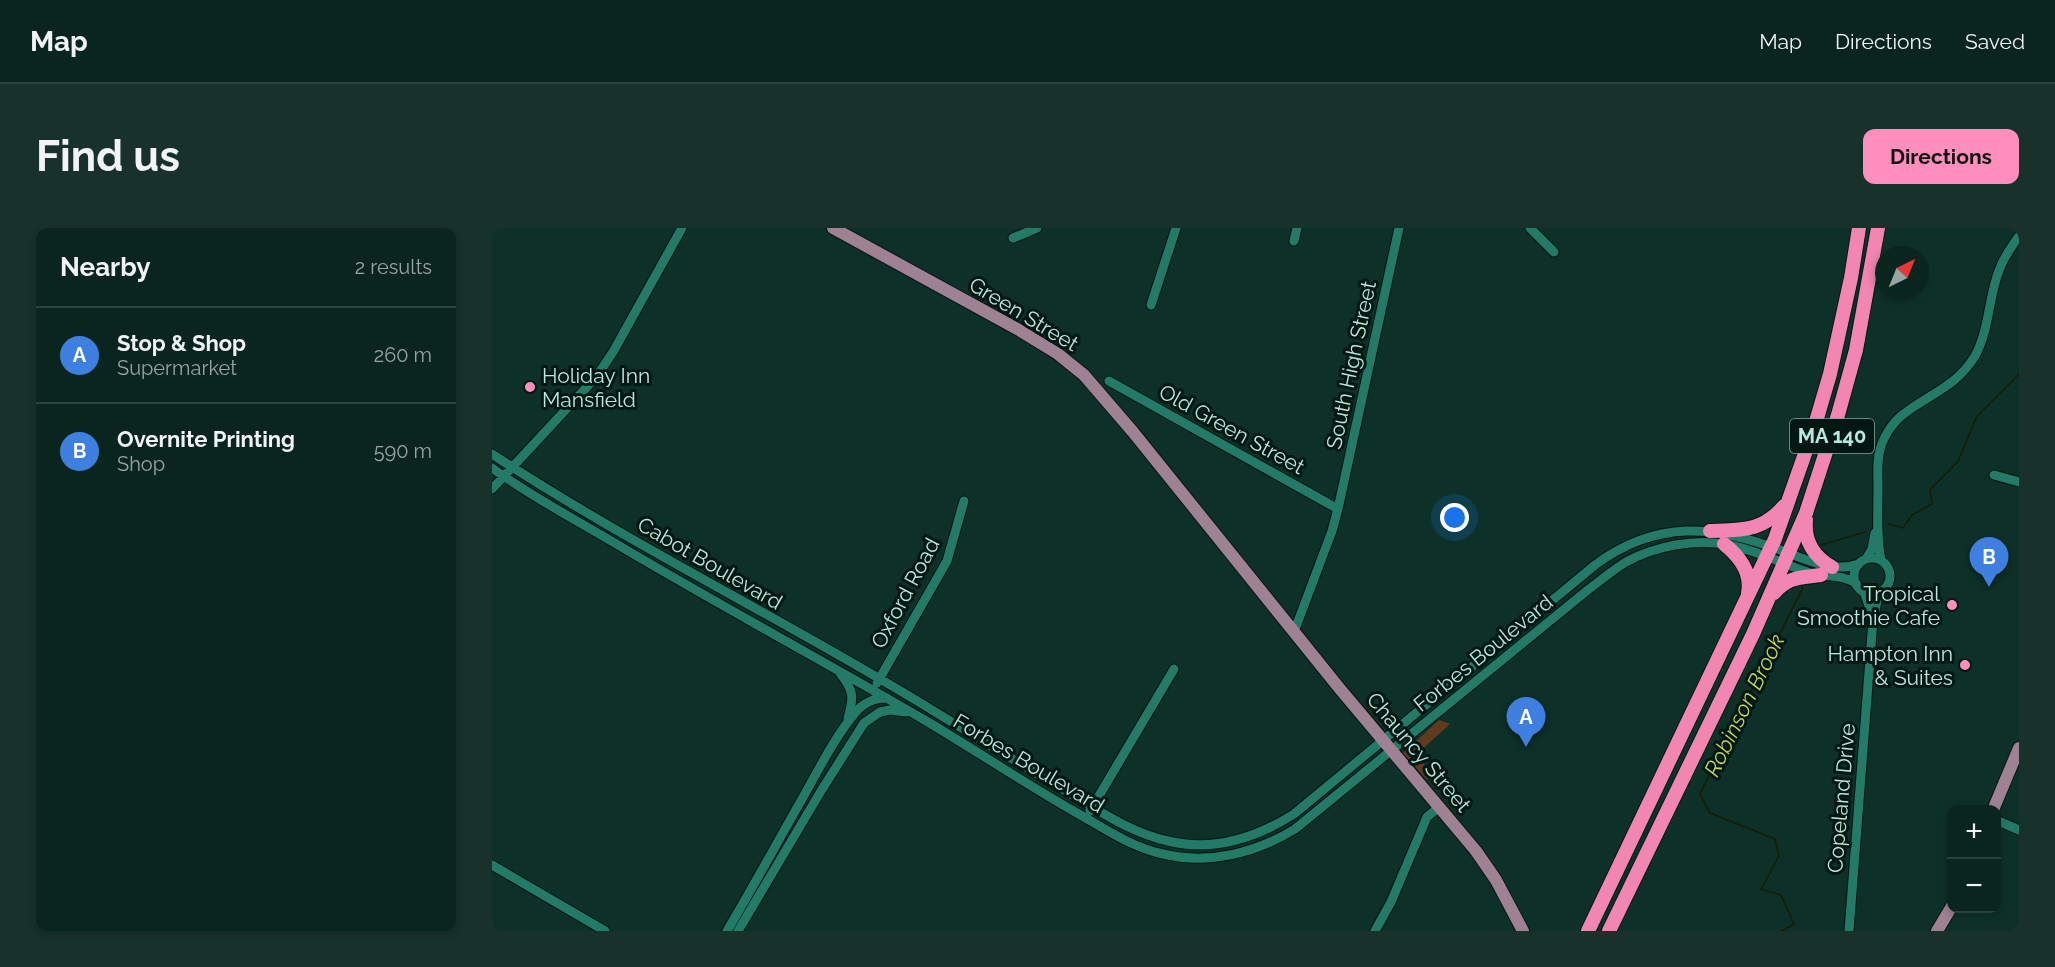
<!DOCTYPE html>
<html lang="en">
<head>
<meta charset="utf-8">
<style>
  :root { --surface:#0a251e; --page:#18312b; --text:#f1f3f6; --muted:#99a5a4; --line:#2a423c; --accent:#fe8ebc }
  body { margin:0; font-family:Raleway,sans-serif; background:var(--page); color:var(--text) }
  .controls { position:absolute; right:18px; bottom:18px; display:grid; overflow:hidden; border-radius:12px; box-shadow:0 3px 9px #0003 }
  .controls button { width:54px; height:54px; display:grid; place-items:center; padding:0; border:0; border-bottom:2px solid var(--line); background:var(--surface); color:var(--text); font:30px sans-serif }
  .compass { position:absolute; left:1383px; top:18px; width:54px; height:54px; border-radius:50%; background:var(--surface); box-shadow:0 3px 9px #0003; rotate:43deg }
  .you { position:absolute; left:963px; top:290px; width:21px; height:21px; margin:-15px; border:4px solid #fff; border-radius:50%; background:#1a73e8; box-shadow:0 0 0 9px #1a73e833 }
  .badge { display:grid; place-items:center; width:39px; height:39px; border-radius:50%; background:var(--accent); color:#fff; font-size:20px; font-weight:700 }
  .pin { position:absolute; translate:-50% -50px; filter:drop-shadow(0 2px 3px #0008) }
  .pin::after { content:''; position:absolute; top:32px; width:21px; height:18px; background:inherit; clip-path:polygon(0 0,100% 0,50% 100%) }
  .list { margin:0; padding:0; list-style:none }
  h2 { display:flex; justify-content:space-between; align-items:center; height:78px; margin:0; padding:0 24px; font-size:26px }
  h2 small { font-size:20px; font-weight:400; color:var(--muted) }
  .list li { display:grid; grid-template-columns:39px 1fr auto; gap:18px; align-items:center; box-sizing:border-box; height:96px; padding:0 24px; border-top:2px solid var(--line) }
  .list b { display:block; font-size:22px; white-space:nowrap }
  .list p { margin:0; font-size:20px; white-space:nowrap; color:var(--muted) }
  .list em { font-size:20px; font-style:normal; color:var(--muted) }
  .map { position:relative; flex:none; width:1527px; height:703px; overflow:hidden; border-radius:12px }
  header { display:flex; align-items:center; gap:36px; box-sizing:border-box; height:84px; padding:0 30px; background:var(--surface); border-bottom:2px solid var(--line) }
  header strong { font-size:28px }
  nav { display:flex; gap:33px; margin-inline-start:auto; font-size:21px }
  .intro { display:flex; align-items:center; justify-content:space-between; box-sizing:border-box; height:144px; padding:0 36px }
  h1 { margin:0; font-size:42px }
  .button { padding:15px 27px; border-radius:12px; background:var(--accent); color:#111; font-size:21px; font-weight:700 }
  main { display:flex; gap:36px; padding:0 36px }
  aside { flex:1; background:var(--surface); border-radius:12px; box-shadow:0 3px 9px #0003 }
  .map>svg:first-child { display:block }
  .green { fill:#623b1f }
  .lines { fill:none; stroke-linecap:round; stroke-linejoin:round }
  .stream { stroke:#191b02; stroke-width:1.5 }
  .minor-casing { stroke:#071512; stroke-width:11 }
  .major-casing { stroke:#071512; stroke-width:14 }
  .highway-casing { stroke:#071512; stroke-width:16 }
  .minor { stroke:#237a67; stroke-width:9 }
  .major { stroke:#9f8194; stroke-width:12 }
  .highway { stroke:#f286b2; stroke-width:14 }
  .poi-dot { fill:#fe8ebc; stroke:#011711; stroke-width:2 }
  .labels { text-anchor:middle; dominant-baseline:central; stroke-width:6; stroke-linejoin:round; paint-order:stroke }
  .shield { fill:#011711; stroke:#81a99e; stroke-width:1.5 }
  .shield-label { font-size:20px; font-weight:bold; fill:#b8e8da }
  .street-label { font-size:21px; fill:#b8e8da; stroke:#011711 }
  .poi-label { font-size:21px; fill:#b8e8da; stroke:#011711; text-anchor:end }
  .water-label { font-size:22px; font-style:italic; fill:#c5d25d; stroke:#011711 }
</style>
</head>
<body>
<header>
<strong>Map</strong>
<nav><a>Map</a><a>Directions</a><a>Saved</a></nav>
</header>
<div class="intro"><h1>Find us</h1><a class="button">Directions</a></div>
<main>
<aside>
<h2>Nearby<small>2 results</small></h2>
<ul class="list">
<li><span class="badge" style="background:#3f7fe0">A</span><div><b>Stop &amp; Shop</b><p>Supermarket</p></div><em>260 m</em></li>
<li><span class="badge" style="background:#3f7fe0">B</span><div><b>Overnite Printing</b><p>Shop</p></div><em>590 m</em></li>
</ul>
</aside>
<div class="map">
<svg width="1527" height="703" viewBox="0 0 1527 703">
  <rect width="100%" height="100%" fill="#0d3128"/>
  <!-- green -->
  <path class="green" d="M947 492 958 496 926 525 938 547 935 552 911 525Z"/>
  <g class="lines">
    <!-- stream -->
    <path class="stream" d="M1397 296 1411 300 1420 287 1440 276 1438 262 1466 233 1485 188 1527 146
      M1329 317 1373 304
      M1290 703 1302 696 1289 667 1269 661 1287 628 1283 611 1218 585 1208 566 1311 359"/>
    <defs>
      <path id="minor" d="M1038 0 1062 24
        M521 10 545 0
        M802 13 805 0
        M659 77 684 0
        M617 153 846 281
        M0 226C142 319 295 393 440 482 486 510 531 538 577 565 609 584 640 605 676 613 721 624 764 610 802 586L1103 337C1165 291 1223 297 1291 323 1315 332 1341 345 1367 336
        M0 240C38 268 81 290 121 314 225 376 332 433 436 494 486 524 534 556 585 585 613 601 639 619 671 626 717 637 764 625 803 601L1097 361C1109 352 1121 342 1134 334 1163 318 1204 310 1237 317 1264 322 1289 335 1315 344 1332 349 1349 346 1364 355
        M1502 247 1527 254
        M0 261 105 148 121 124 190 0
        M1362 348a18 18 0 1 1 36 0a18 18 0 1 1-36 0Z
        M1374 331 1380 321 1383 305
        M1389 332C1384 309 1386 283 1386 259 1386 249 1385 237 1387 227 1389 212 1400 194 1413 185 1439 165 1464 159 1483 128 1498 101 1496 68 1508 40 1512 29 1520 18 1527 8
        M1372 363 1381 390
        M802 404 840 303 846 281 907 0
        M348 445C362 463 362 469 356 490
        M385 455 455 333 472 273
        M598 583 682 441
        M1504 592 1527 602
        M0 637 113 703
        M235 703C261 659 285 615 310 571 326 543 342 510 363 485 371 475 382 470 395 470
        M246 703 329 563 372 495 388 484 398 482 414 484
        M883 703 899 674 935 589 947 579
        M1357 703 1381 392 1385 373 1390 363"/>
      <path id="major" d="M341 0 527 102 566 126 592 147 641 204 848 461 984 623 1004 652 1031 703
        M1501 582 1527 520
        M1445 703 1460 678"/>
      <path id="highway" d="M1314 292C1312 313 1322 329 1340 339
        M1218 303C1249 302 1270 304 1292 278
        M1232 316C1247 328 1260 345 1256 365
        M1282 365C1297 348 1308 350 1329 347
        M1096 703 1283 311 1323 197 1338 146 1359 50 1367 0
        M1117 703 1261 406 1314 285 1346 187 1364 122 1386 0"/>
    </defs>
    <!-- minor casing -->
    <use href="#minor" class="minor-casing"/>
    <!-- major casing -->
    <use href="#major" class="major-casing"/>
    <!-- highway casing -->
    <use href="#highway" class="highway-casing"/>
    <!-- minor -->
    <use href="#minor" class="minor"/>
    <!-- major -->
    <use href="#major" class="major"/>
    <!-- highway -->
    <use href="#highway" class="highway"/>
  </g>
  <!-- markers -->
  <g class="poi-dot">
    <circle cx="38" cy="159" r="6"/>
    <circle cx="1460" cy="377" r="6"/>
    <circle cx="1473" cy="437" r="6"/>
  </g>
  <g class="labels">
    <!-- shield labels -->
    <rect class="shield" x="1298" y="191" width="84" height="34" rx="4.5"/>
    <g class="shield-label">
      <text x="1340" y="208">MA 140</text>
    </g>
    <!-- street labels -->
    <g class="street-label">
      <text transform="translate(532 86) rotate(31)">Green Street</text>
      <text transform="translate(859 137) rotate(-78)">South High Street</text>
      <text transform="translate(740 201) rotate(29)">Old Green Street</text>
      <text transform="translate(218 335) rotate(30)">Cabot Boulevard</text>
      <text transform="translate(413 365) rotate(-62)">Oxford Road</text>
      <text transform="translate(991 425) rotate(-39)">Forbes Boulevard</text>
      <text transform="translate(927 524) rotate(50)">Chauncy Street</text>
      <text transform="translate(537 535) rotate(31)">Forbes Boulevard</text>
      <text transform="translate(1349 570) rotate(-85)">Copeland Drive</text>
    </g>
    <!-- poi labels -->
    <g class="poi-label">
      <text x="50" y="147" text-anchor="start">Holiday Inn<tspan x="50" dy="24">Mansfield</tspan></text>
      <text x="1448" y="365">Tropical<tspan x="1448" dy="24">Smoothie Cafe</tspan></text>
      <text x="1461" y="425">Hampton Inn<tspan x="1461" dy="24">&amp; Suites</tspan></text>
    </g>
    <!-- water labels -->
    <g class="water-label">
      <text transform="translate(1252 477) rotate(-64)">Robinson Brook</text>
    </g>
  </g>
</svg>
<div class="controls">
<button>+</button>
<button>−</button>
</div>
<svg class="compass" viewBox="-18 -18 36 36"><path d="M0-13l5 13h-10z" fill="#e53935"/><path d="M0 13l5-13h-10z" fill="#99a5a4"/></svg>
<div class="you"></div>
<div class="pin badge" style="left:1034px;top:519px;background:#3f7fe0">A</div>
<div class="pin badge" style="left:1497px;top:359px;background:#3f7fe0">B</div>
</div>
</main>
</body>
</html>
